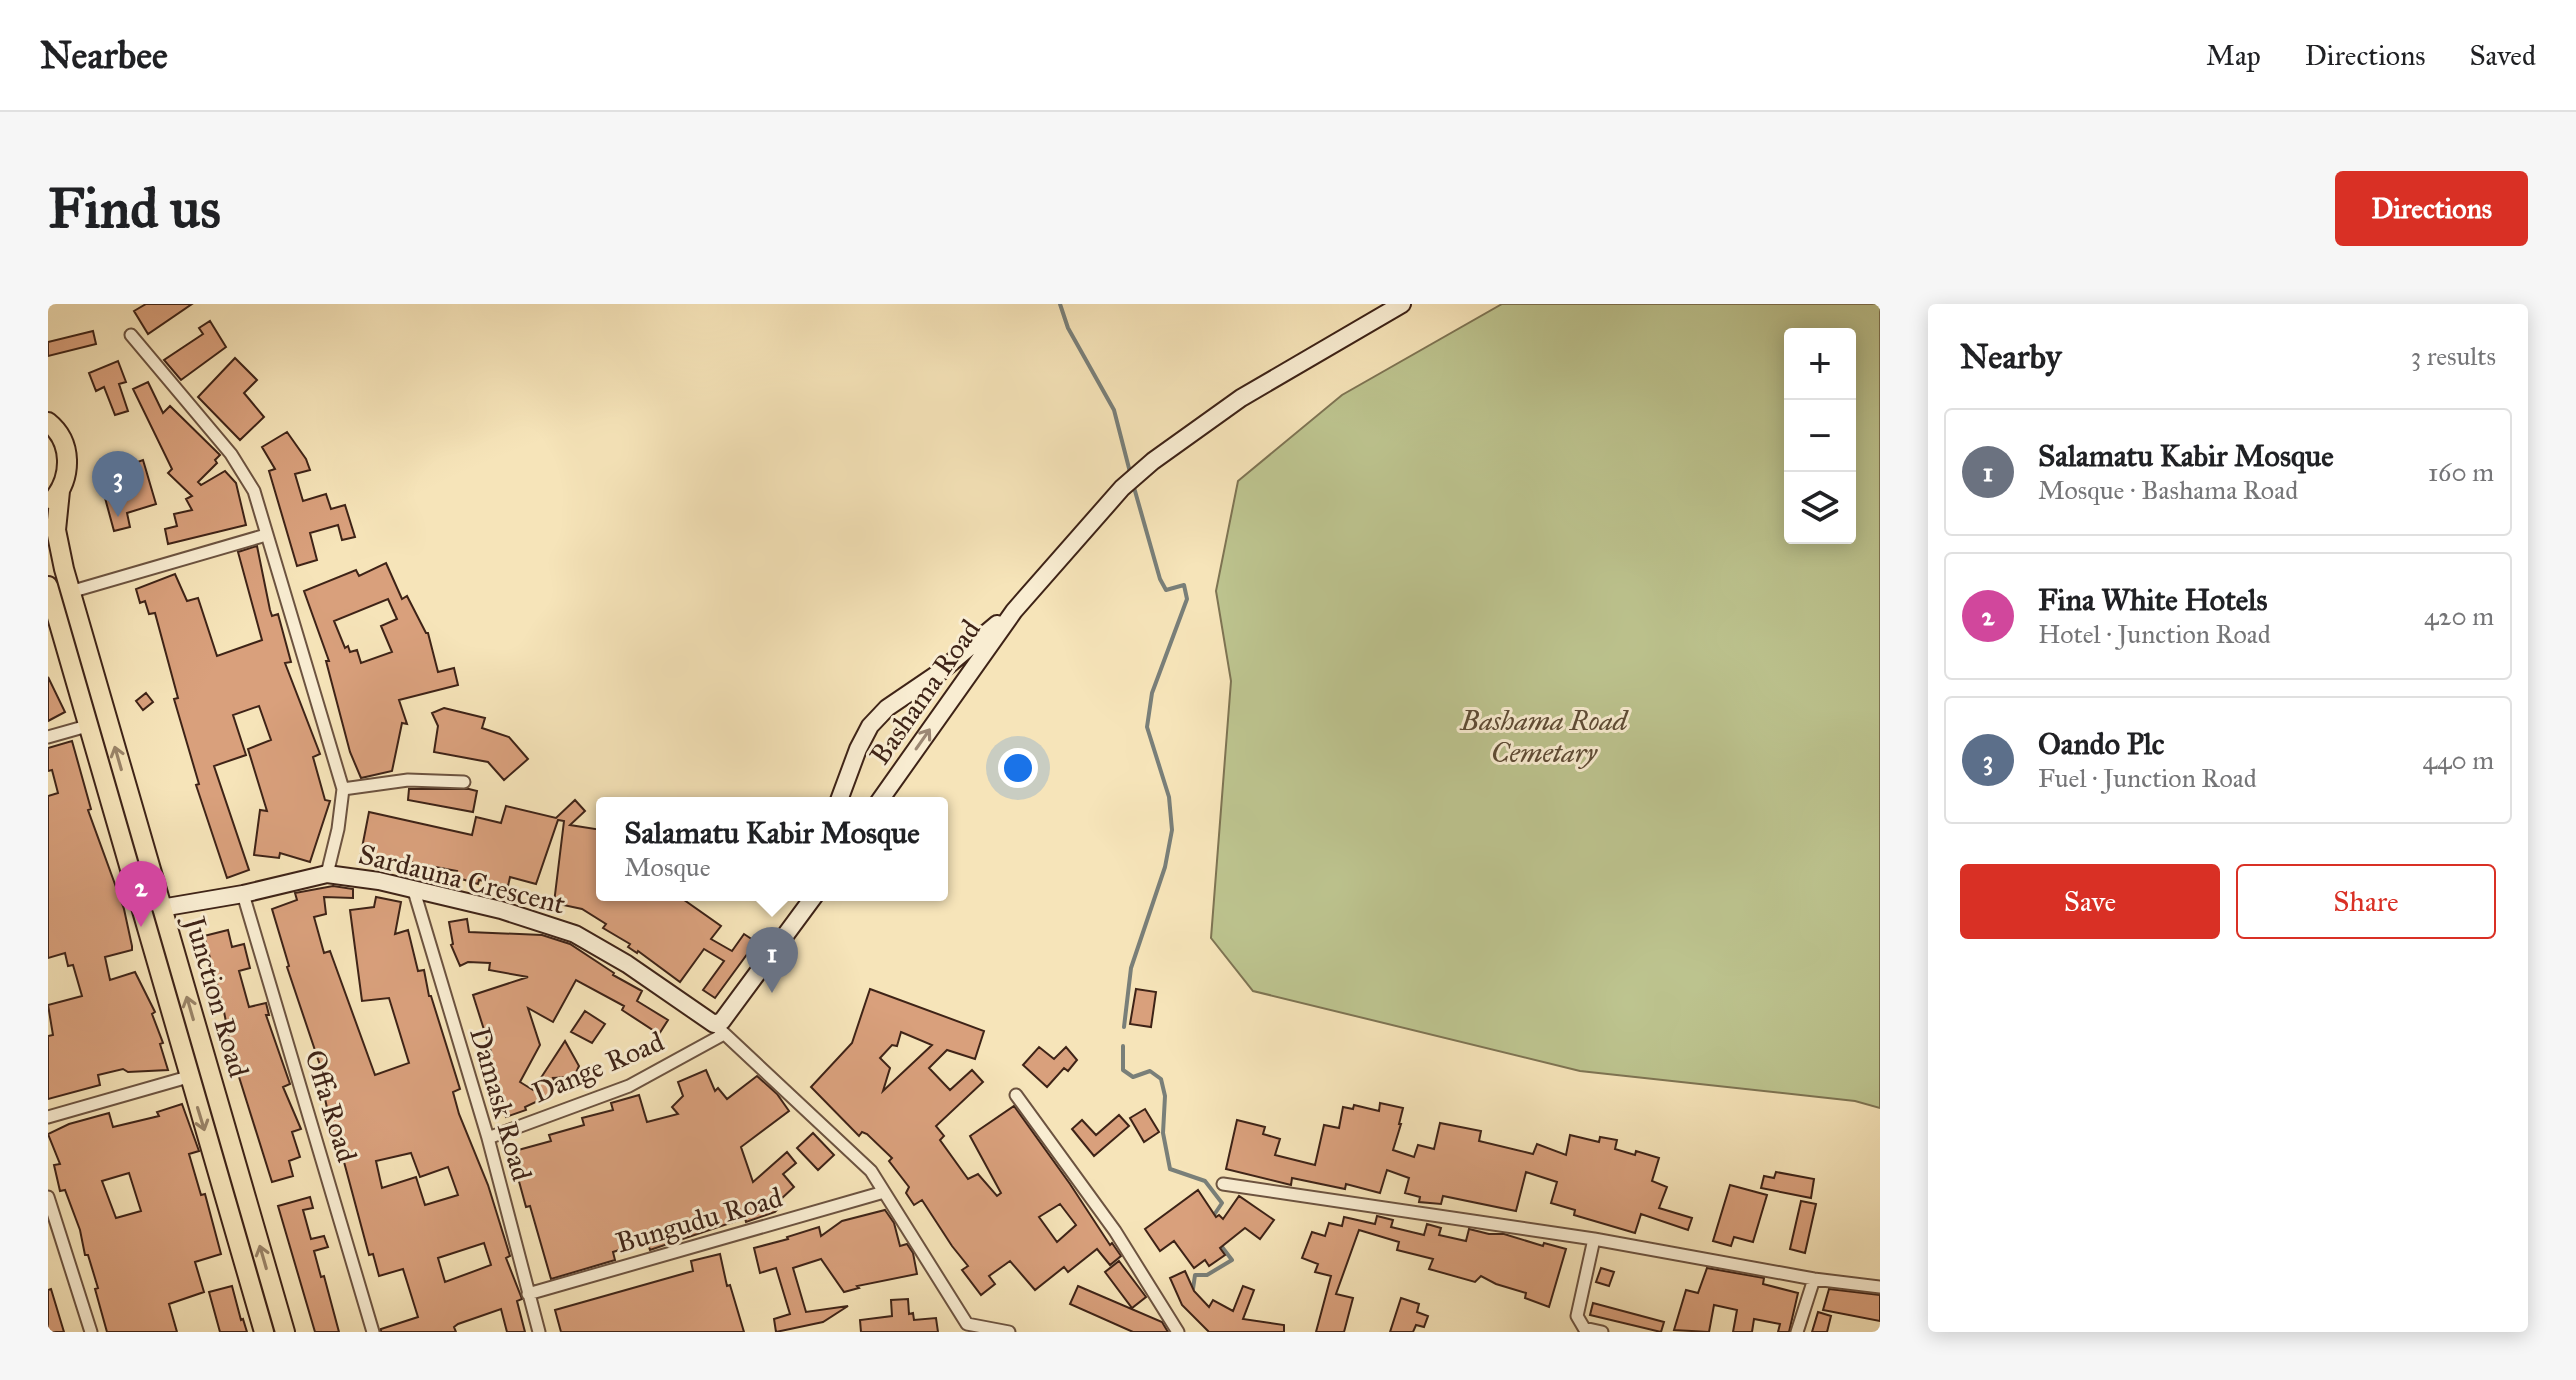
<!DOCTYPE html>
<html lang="en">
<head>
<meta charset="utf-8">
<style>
  :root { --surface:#fff; --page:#f6f6f6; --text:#202124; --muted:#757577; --line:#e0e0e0; --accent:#d93025 }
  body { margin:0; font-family:"IM FELL Great Primer",serif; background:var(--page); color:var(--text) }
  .controls { position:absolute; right:24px; top:24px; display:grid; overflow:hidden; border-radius:8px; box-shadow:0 4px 20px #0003 }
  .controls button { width:72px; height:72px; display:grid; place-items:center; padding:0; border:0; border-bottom:2px solid var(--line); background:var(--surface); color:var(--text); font:40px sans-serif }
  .you { position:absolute; left:970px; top:464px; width:28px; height:28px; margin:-20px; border:6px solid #fff; border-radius:50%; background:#1a73e8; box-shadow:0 0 0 12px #1a73e833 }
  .badge { display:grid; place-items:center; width:52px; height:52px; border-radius:50%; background:var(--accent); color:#fff; font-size:26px; font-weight:700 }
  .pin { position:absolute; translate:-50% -66px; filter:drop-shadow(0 2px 4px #0008) }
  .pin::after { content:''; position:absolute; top:42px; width:28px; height:24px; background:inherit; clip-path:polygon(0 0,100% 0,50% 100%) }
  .popup { position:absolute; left:548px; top:493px; width:352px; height:104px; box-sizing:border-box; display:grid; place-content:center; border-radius:8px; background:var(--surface); filter:drop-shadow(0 2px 6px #0005); font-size:26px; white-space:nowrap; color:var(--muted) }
  .popup b { font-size:30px; color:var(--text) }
  .popup::after { content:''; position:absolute; left:50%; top:100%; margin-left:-16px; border:16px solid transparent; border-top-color:var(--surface) }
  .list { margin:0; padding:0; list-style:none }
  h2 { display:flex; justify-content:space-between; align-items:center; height:104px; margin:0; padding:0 32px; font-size:34px }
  h2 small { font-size:26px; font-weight:400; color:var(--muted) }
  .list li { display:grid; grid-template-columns:52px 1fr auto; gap:24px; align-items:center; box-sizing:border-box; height:128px; margin:0 16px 16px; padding:0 16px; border:2px solid var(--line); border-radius:8px }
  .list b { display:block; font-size:30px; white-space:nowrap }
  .list p { margin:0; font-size:26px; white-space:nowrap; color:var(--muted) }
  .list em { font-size:26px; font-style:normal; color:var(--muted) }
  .actions { display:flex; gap:16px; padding:24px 32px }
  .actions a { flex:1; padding:18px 0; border:2px solid var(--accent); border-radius:8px; text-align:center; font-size:28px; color:var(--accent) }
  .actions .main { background:var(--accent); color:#fff }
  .icon { flex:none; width:44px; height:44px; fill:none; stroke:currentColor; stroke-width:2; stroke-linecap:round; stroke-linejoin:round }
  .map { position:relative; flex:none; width:1832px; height:1028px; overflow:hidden; border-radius:8px }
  header { display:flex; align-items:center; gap:48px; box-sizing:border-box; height:112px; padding:0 40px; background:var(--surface); border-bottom:2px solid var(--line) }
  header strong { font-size:38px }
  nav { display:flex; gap:44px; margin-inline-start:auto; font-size:28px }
  .intro { display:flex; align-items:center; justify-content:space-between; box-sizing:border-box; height:192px; padding:0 48px }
  h1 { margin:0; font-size:56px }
  .button { padding:20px 36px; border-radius:8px; background:var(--accent); color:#fff; font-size:28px; font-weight:700 }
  main { display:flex; gap:48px; padding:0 48px }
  aside { flex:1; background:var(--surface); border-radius:8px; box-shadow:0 4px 20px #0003 }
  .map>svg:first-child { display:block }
  .green { fill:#bdc48f; stroke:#7e7453; stroke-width:2; fill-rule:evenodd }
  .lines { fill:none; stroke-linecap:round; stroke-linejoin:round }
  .stream { stroke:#797f79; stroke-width:4 }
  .building { fill:#d9a07c; stroke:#3e2317; stroke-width:2; fill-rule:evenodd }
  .street-casing { stroke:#6c5340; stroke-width:15 }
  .secondary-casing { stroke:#3e2317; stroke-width:20 }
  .primary-casing { stroke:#3e2317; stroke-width:22 }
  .street { stroke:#f9edd2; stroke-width:11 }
  .secondary { stroke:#f9edd2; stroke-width:16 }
  .primary { stroke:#f6e4b9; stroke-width:18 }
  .oneway { stroke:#9c8874 }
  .oneway2 { stroke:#9a8468 }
  .labels { text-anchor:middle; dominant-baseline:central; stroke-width:6; stroke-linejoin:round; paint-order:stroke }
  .street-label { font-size:28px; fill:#3e2317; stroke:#f9edd2 }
  .park-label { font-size:28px; font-style:italic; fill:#5e4b35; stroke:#f9edd2 }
</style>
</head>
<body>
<header>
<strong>Nearbee</strong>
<nav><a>Map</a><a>Directions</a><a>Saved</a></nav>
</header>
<div class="intro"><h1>Find us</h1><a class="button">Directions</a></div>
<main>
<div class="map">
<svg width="1832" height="1028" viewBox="0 0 1832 1028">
  <rect width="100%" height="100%" fill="#f6e4b9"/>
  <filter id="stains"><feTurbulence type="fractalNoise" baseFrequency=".0025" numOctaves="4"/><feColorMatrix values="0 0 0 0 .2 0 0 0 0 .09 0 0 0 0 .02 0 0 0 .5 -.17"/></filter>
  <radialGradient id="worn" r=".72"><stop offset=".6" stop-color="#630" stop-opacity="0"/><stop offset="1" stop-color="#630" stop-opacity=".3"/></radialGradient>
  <!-- green -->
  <path class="green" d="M1454 0H1832V804L1807 797 1532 767 1205 687 1163 634 1183 377 1168 287 1190 177 1294 91ZM1742 30H1802V234H1742Z"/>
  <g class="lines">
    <!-- stream -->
    <path class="stream" d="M1012 0 1020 24 1066 106 1083 172
      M1076 723 1083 664 1117 563 1124 526 1121 493 1099 423 1104 389 1139 295 1136 281 1118 286 1112 275 1085 180
      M1075 742V766L1085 773 1102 767 1113 775 1117 792 1115 829 1122 865 1157 877 1174 899 1164 914
      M1145 985 1147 971H1159L1184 956 1171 939"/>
  </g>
  <!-- building -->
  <path class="building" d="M98 0H144L100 30 86 7Z
    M162 17 178 43 133 76 116 56 155 30 151 24Z
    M45 27 48 40 0 52V38Z
    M187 54 209 76 196 89 216 113 192 136 150 93Z
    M70 57 78 78 71 80 80 107 67 111 56 83 48 87 41 69Z
    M100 78 115 109 122 102 172 151 167 156 169 159 150 178 153 181 177 167 188 179 198 221 120 240 117 225 129 222 126 210 144 206 138 195 144 192 120 169 124 165 85 85Z
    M239 128 258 155 262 166 247 170 255 197 278 190 283 205 297 201 307 233 294 236 290 221 262 229 269 256 249 262 221 167 227 165 214 143Z
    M95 156 108 200 79 209 82 223 66 227 51 172Z
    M209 242 222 306 224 312 230 310 243 358 237 359 272 450 265 453 277 496 282 497 262 558 232 549 231 554 206 551 212 506 219 507 200 445 223 436 211 402 185 411 198 451 166 462 201 566 179 574 148 481 151 480 126 395 130 394 107 309 101 310 97 297 92 299 88 285 127 270 139 297 150 294 169 352 214 336 190 248Z
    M338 259 354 295 359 292 378 329H380L390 368 406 364 410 381 351 396 359 420 354 419 344 467 313 474 302 448 278 357H281L256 287 308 266 311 272ZM340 295 349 315 333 322 344 348 313 359 309 346 302 348 300 342 297 344 286 317Z
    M0 373 17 408 0 417Z
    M98 389 105 398 95 406 88 397Z
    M396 404 437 414 434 424 461 433 480 455 456 476 440 458 386 448 390 422 384 409Z
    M24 437 43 505 40 506 76 605 84 642V646L57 653 62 676 87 668 107 708 104 710 115 739 112 740 120 766 80 768 75 765 50 771 52 781 0 795V732L5 731 0 701 34 692 25 661 20 662 17 649 0 654V492L10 489 4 466 0 467V444Z
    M361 485H421L429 487 425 508 360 496Z
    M527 496 537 507 522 521 554 526V591H629L673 622 663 635 684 647 696 630 708 638 667 694 655 686 676 657 656 645 632 678 590 647 589 649 580 643 582 640 555 624 558 620 534 605 506 599 516 517 510 516 488 580 462 573 460 582 431 576 430 580 407 573 409 567 313 549 321 508 424 531 428 513 453 519 458 502 508 514Z
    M285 582 305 585V594L276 593 278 610 266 613 276 649 282 647 327 771 361 759 341 694 314 697 302 606 326 603 328 593 353 598 347 630 360 626 370 667 376 666 381 692H383L412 785 405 788 411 810 440 881 462 952 458 954 474 995 469 997 477 1028H459L453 1005 410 1020 406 1023 408 1028H333V1025L370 1013 355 965 331 972 325 950 321 951 292 843 288 844 275 786 280 785 239 663 241 662 224 605 249 596 247 589ZM363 849 372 873 400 863 410 891 377 901 368 873 334 884 328 857ZM436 939 443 961 397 978 390 954Z
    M419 615 421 628 494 631 522 640 566 669 565 671 594 687 589 697 620 716 611 730 574 706 576 702 528 676 505 718 480 704 492 741 472 778 485 786 517 737 531 762 526 773 505 774 511 787 477 803 478 806 458 813 438 753 444 751 425 691 480 673 441 666 442 659 420 658 412 662 403 641 405 640 401 618Z
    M180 626 184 643 196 640 202 664 191 667 201 703 218 699 221 711H218L242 780 235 783 253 825 244 828 252 853 241 857 245 872 224 878 186 757 174 698 156 632Z
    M822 685 936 727 927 755 899 746 881 764 902 786 924 766 935 778 888 822 896 832 892 836 920 875 930 870 949 892 953 889 922 832 966 802 1022 880 1062 941 1064 939 1073 952 1062 961 1049 945 1020 968 1016 963 987 986 962 957 941 972 947 980 933 991 914 966 920 962 904 942 874 896 866 901 858 889 861 883 841 857 844 854 819 830 814 828 811 832 763 783 804 739ZM853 728 884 741 835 787 842 764 832 754 844 741 849 742ZM1012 900 1028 921 1009 938 991 913Z
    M1088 685 1108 688 1103 723 1082 720Z
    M537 707 557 720 544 739 523 728Z
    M991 743 1006 755 1018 743 1029 756 1020 767 1016 764 999 783 975 761Z
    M658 766 667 787 670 784 679 795 709 772 729 790 741 807 693 843 705 878 739 848 748 859 735 870 746 883 733 895 735 900 727 908 698 918 697 914 602 946 599 937 565 948 567 956 503 975 482 902 478 903 463 848 503 837 501 831 536 821 534 814 565 806 563 799 591 791 599 818 630 810 624 803 635 792 630 778Z
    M1332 799 1355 804 1351 820H1353L1345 846 1366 853 1370 841 1386 845 1392 819 1433 827 1431 837 1485 850 1489 840 1518 851 1522 831 1551 838 1552 833 1569 836 1567 845 1587 851 1588 847 1611 854 1604 877 1619 883 1611 904 1644 914 1640 926 1593 910 1587 929 1526 911 1527 906 1503 899 1509 878 1478 868 1468 907 1395 892 1393 900 1371 898 1372 893 1357 889 1361 874 1339 866 1332 889 1298 880 1297 885 1244 874 1243 881 1178 865 1189 816 1217 823 1215 830 1232 835 1227 851 1267 861 1276 821 1291 824 1295 803 1305 805 1306 801 1331 807Z
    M134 800 151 847 141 850 153 891 157 890 173 950 147 958 156 988 121 1000 129 1028H59L47 985 50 984 40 951H37L32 926 17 886 12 887 6 861 12 860 0 830 21 820 61 809 65 823 111 812 109 808ZM81 869 93 907 68 914 54 877Z
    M1097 805 1111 828 1096 838 1082 814Z
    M1071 811 1081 822 1046 852 1024 825 1034 816 1048 831Z
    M765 829 786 851 770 866 749 844Z
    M1728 868 1766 875 1763 894 1713 884 1716 872 1726 874Z
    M1682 881 1719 891 1705 938 1686 933 1683 942 1665 937Z
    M1150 886 1168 913 1171 911 1175 915 1191 892 1226 916 1212 935 1197 924 1172 944 1177 951 1161 962 1157 956 1146 964 1126 937 1112 947 1097 925Z
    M262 893 265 904 255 906 263 935 276 932 280 943 266 947 273 973 276 972 291 1028H267L230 902Z
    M1753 897 1768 900 1757 949 1742 945Z
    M837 906 846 919 852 942 859 940 865 949 869 970 809 982 811 984 796 988 773 955 745 964 758 1008 800 1002 775 1018 728 1028 726 1015 742 1010 728 964 712 969 706 944 740 935 739 933 771 923 773 932 794 917Z
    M1329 912 1345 916 1343 923 1376 931 1379 920 1393 924 1391 931 1418 937 1421 925 1441 930H1456L1495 942 1496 939 1518 945 1501 1003 1477 994 1478 989 1448 980 1433 972 1427 978 1381 965 1385 955 1349 946 1351 938 1311 926 1288 990 1305 994 1296 1028H1268L1283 972 1267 968 1270 960 1254 954 1264 928 1277 932 1281 919 1294 922 1296 913 1327 920Z
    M672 950 679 982 682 981 696 1028H513L507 1006 645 967 643 957Z
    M1071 957 1098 993 1084 1004 1057 968Z
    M1553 964 1566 968 1561 982 1548 978Z
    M1659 964 1716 974 1715 980 1750 989 1741 1028H1730L1732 1020 1706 1015 1704 1028H1685L1689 1006 1666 1001 1661 1028 1626 1026 1638 986 1650 989Z
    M1137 967 1146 987 1161 1003 1165 996 1185 1007 1195 982 1206 986 1195 1015 1236 1021V1028H1161L1134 1001 1122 974Z
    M184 982 193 1016 195 1015 199 1028H172L161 988Z
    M1030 982 1114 1018 1120 1028H1085L1022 1000Z
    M3 985 16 1028H0V986Z
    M1781 985 1832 991V1017L1775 1006Z
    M1353 994 1371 1000 1369 1008 1380 1012 1376 1023 1368 1021 1365 1028H1342Z
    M860 995 861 1010 865 1009 866 1016 888 1014 890 1028H813L812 1016 844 1012 843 996Z
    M1545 999 1616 1018 1613 1028 1542 1011Z
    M1770 1008 1783 1012 1779 1028H1764Z"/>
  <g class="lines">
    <defs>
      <path id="street" d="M83 31 183 150 206 187 295 485 290 525 279 570
        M22 288 218 231
        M0 433 39 422
        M295 485 360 476 416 478
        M366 587 440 834 491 1028
        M195 590 325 1028
        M666 720 823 867 919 1020
        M968 791 1067 927 1130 1028
        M0 813 140 773
        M440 834 581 782 676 730
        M1175 880 1546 935 1766 975 1832 983
        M0 893 43 1028
        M1546 935 1529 1012 1536 1024 1554 1028
        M480 990 836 888
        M919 1020 961 1028
        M1749 1028 1766 975"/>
      <path id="secondary" d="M790 499 810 445 822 422 839 404 892 368 949 320
        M830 499 966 307 1074 184 1105 157 1193 94 1354 0
        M113 604 195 590 279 570 331 577 453 606 527 630 579 660 666 720 674 717 767 591"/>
      <path id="primary" d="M0 118C25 138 24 173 5 196
        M12 187 8 226 16 265 237 1028
        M0 282 216 1028"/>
    </defs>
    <!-- street casing -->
    <use href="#street" class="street-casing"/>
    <!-- secondary casing -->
    <use href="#secondary" class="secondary-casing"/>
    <!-- primary casing -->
    <use href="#primary" class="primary-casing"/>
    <!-- street -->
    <use href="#street" class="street"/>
    <!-- secondary -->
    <use href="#secondary" class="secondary"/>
    <!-- primary -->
    <use href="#primary" class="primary"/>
  </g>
  <!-- one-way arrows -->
  <defs><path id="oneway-shaft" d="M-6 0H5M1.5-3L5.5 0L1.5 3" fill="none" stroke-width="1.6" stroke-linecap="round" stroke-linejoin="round" transform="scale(2)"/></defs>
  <use class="oneway" href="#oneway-shaft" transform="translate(875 435) rotate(-55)"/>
  <g class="oneway2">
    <use href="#oneway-shaft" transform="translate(70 454) rotate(-106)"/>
    <use href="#oneway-shaft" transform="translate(142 704) rotate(-106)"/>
    <use href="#oneway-shaft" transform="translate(153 815) rotate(73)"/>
    <use href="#oneway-shaft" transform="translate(215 953) rotate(-106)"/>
  </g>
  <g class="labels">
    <!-- street labels -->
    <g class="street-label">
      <text transform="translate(877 388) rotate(-55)">Bashama Road</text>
      <text transform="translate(414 575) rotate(14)">Sardauna Crescent</text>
      <text transform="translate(169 693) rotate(74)">Junction Road</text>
      <text transform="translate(550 763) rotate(-23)">Dange Road</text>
      <text transform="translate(453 800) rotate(74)">Damask Road</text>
      <text transform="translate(283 802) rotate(73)">Offa Road</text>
      <text transform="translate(651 916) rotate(-16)">Bungudu Road</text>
    </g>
    <!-- park labels -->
    <g class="park-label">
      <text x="1496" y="416">Bashama Road<tspan x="1496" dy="32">Cemetary</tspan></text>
    </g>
  </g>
  <rect width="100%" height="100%" filter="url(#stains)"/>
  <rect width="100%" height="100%" fill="url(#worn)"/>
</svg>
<div class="controls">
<button>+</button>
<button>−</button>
<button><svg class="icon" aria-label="layers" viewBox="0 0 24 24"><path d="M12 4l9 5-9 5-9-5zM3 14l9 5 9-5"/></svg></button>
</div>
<div class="you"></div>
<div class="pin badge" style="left:724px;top:689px;background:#6b7280">1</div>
<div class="popup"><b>Salamatu Kabir Mosque</b>Mosque</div>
<div class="pin badge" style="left:93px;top:623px;background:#d1479c">2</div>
<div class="pin badge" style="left:70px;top:213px;background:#5c6f8a">3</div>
</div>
<aside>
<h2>Nearby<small>3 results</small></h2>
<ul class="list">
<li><span class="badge" style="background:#6b7280">1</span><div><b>Salamatu Kabir Mosque</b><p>Mosque · Bashama Road</p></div><em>160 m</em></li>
<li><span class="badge" style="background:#d1479c">2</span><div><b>Fina White Hotels</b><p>Hotel · Junction Road</p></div><em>420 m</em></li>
<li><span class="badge" style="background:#5c6f8a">3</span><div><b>Oando Plc</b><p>Fuel · Junction Road</p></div><em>440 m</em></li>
</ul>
<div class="actions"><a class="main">Save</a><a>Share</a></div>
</aside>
</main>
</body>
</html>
